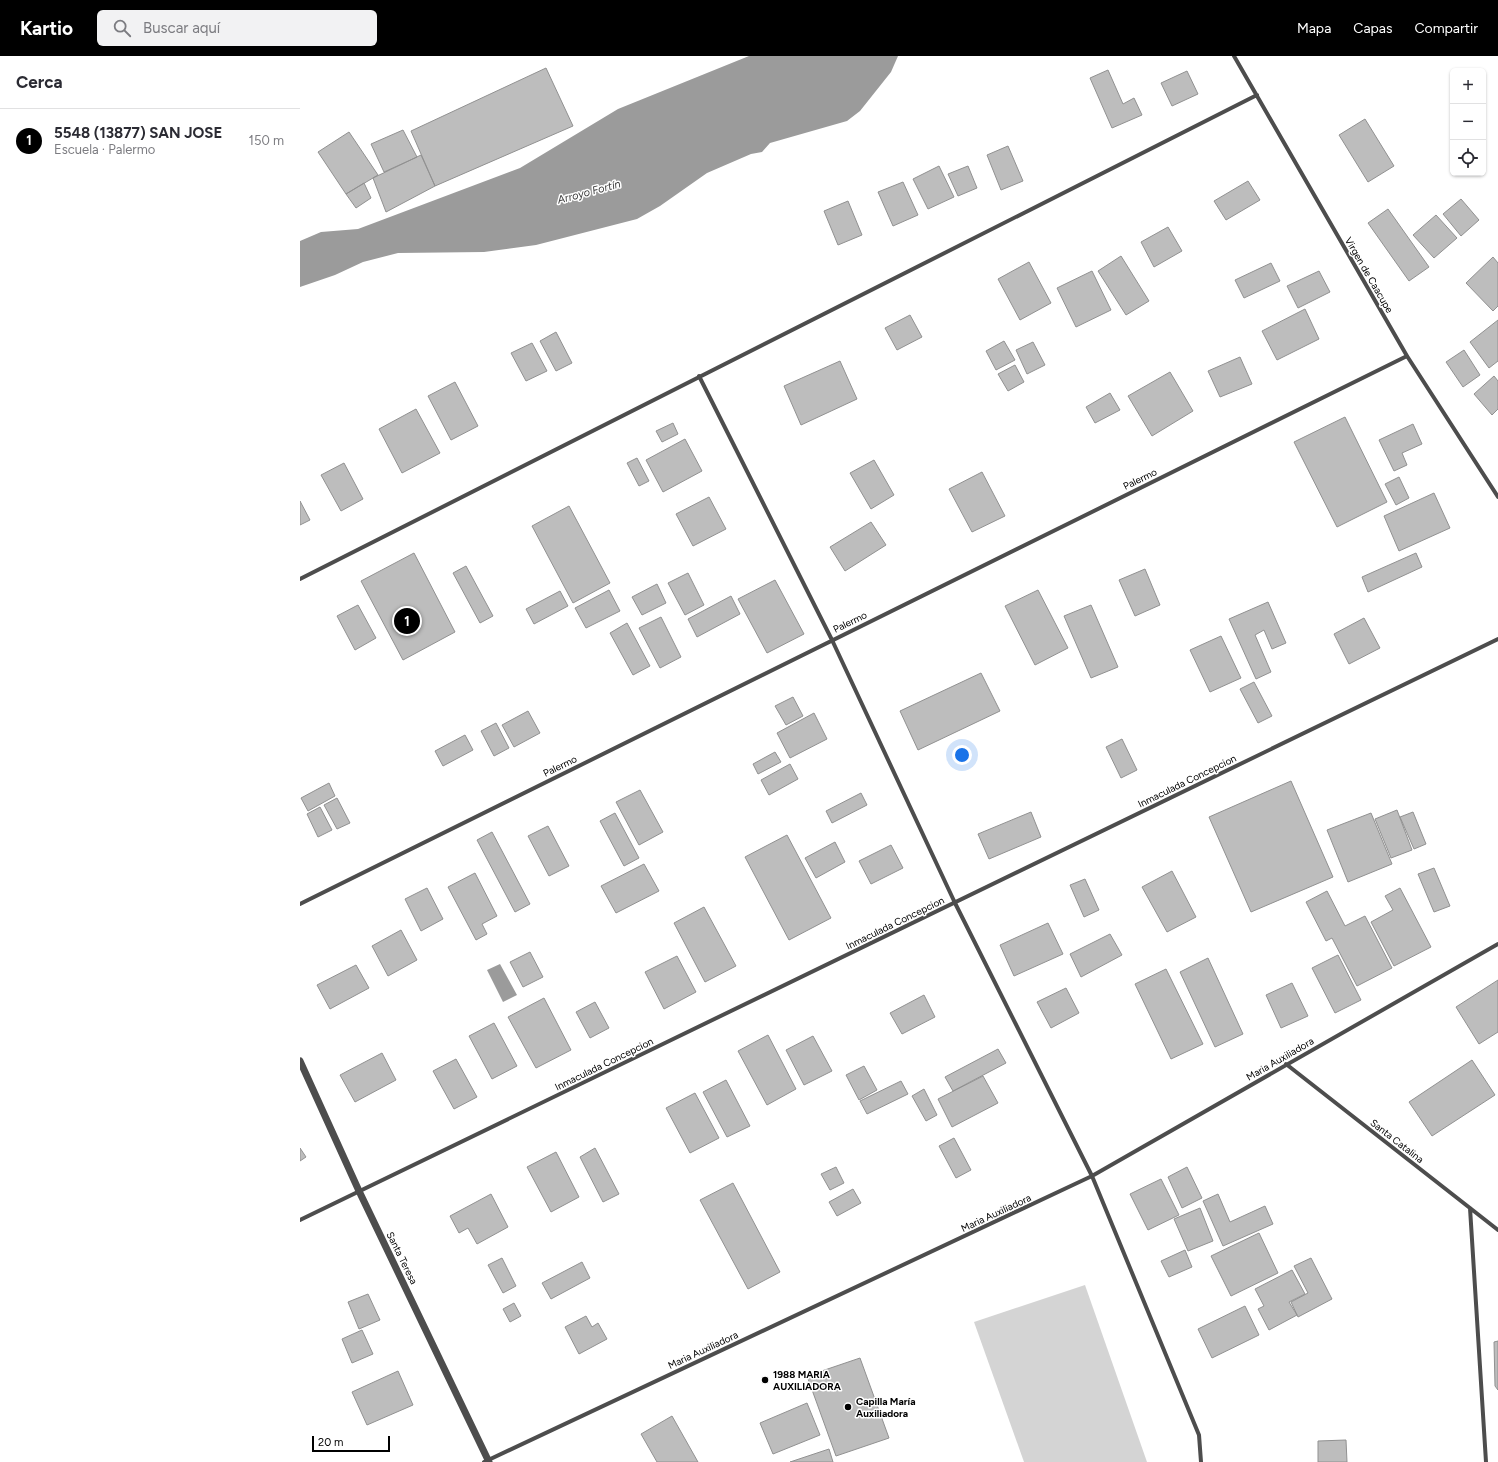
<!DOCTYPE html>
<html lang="es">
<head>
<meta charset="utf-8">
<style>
  :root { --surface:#fff; --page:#f2f2f3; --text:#2b2b33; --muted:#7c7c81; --line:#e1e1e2; --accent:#000 }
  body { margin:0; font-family:Figtree,sans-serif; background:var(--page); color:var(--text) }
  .controls { position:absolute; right:12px; top:12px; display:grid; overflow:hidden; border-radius:6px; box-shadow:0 1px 3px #0004 }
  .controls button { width:36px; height:36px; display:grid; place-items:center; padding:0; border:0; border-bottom:1px solid var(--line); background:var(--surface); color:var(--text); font:20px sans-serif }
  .scale { position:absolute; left:12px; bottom:10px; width:78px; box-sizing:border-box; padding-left:4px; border:2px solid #000; border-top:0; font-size:11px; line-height:14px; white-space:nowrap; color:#000; -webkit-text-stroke:3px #fff; paint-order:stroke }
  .you { position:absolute; left:662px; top:699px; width:14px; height:14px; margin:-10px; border:3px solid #fff; border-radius:50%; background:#1a73e8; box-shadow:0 0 0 6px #1a73e833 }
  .badge { display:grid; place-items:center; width:26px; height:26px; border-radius:50%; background:var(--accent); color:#fff; font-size:13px; font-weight:700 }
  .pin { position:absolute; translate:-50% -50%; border:2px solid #fff; box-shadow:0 1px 4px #0006 }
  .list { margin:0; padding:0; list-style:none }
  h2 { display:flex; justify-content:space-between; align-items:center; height:52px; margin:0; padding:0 16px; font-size:17px }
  h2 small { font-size:13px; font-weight:400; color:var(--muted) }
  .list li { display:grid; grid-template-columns:26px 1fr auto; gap:12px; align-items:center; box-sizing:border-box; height:64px; padding:0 16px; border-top:1px solid var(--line) }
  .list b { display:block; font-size:15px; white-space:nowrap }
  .list p { margin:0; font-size:13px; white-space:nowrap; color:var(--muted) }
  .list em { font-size:13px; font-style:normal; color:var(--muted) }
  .icon { flex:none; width:22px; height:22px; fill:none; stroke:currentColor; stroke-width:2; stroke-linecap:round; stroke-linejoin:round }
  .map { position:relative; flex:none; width:1198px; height:1406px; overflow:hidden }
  header { display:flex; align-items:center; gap:24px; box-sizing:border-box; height:56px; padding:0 20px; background:var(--accent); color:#fff }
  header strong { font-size:19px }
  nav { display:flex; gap:22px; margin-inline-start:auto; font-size:14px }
  .search { width:280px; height:36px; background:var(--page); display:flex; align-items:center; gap:10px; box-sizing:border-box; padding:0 14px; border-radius:6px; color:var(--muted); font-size:15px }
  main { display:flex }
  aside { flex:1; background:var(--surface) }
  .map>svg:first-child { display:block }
  .green { fill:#d4d4d4 }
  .water { fill:#9b9b9b }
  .building { fill:#bdbdbd; stroke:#919191 }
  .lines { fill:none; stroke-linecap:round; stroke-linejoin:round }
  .minor { stroke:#4d4d4d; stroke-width:4 }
  .tertiary { stroke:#4d4d4d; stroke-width:7 }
  .poi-dot { fill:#000; stroke:#fff; stroke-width:1.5 }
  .labels { text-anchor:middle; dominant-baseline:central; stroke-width:3; stroke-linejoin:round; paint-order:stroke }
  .street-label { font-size:10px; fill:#000; stroke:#fff }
  .poi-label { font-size:10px; font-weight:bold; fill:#000; stroke:#fff; text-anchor:start }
  .water-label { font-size:11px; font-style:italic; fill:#3c3c3c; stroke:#fff }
</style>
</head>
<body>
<header>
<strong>Kartio</strong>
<div class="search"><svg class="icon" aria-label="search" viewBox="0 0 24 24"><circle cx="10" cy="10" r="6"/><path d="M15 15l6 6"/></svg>Buscar aquí</div>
<nav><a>Mapa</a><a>Capas</a><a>Compartir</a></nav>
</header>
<main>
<aside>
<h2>Cerca<small></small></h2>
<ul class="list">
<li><span class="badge">1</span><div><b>5548 (13877) SAN JOSE</b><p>Escuela · Palermo</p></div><em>150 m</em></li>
</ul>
</aside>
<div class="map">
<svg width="1198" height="1406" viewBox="0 0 1198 1406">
  <rect width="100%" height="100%" fill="#fff"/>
  <!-- green -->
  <path class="green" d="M785 1229 847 1406H724L674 1266Z"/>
  <!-- water -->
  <path class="water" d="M449 0H598L591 16 560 55 547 65 470 87 462 96 451 98 407 117 360 150 337 163 236 189 184 196 98 197 63 206 35 219 0 231V185L21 176 58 173 220 112 318 53Z
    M200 908 217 939 203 946 187 914Z"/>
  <!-- building -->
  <path class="building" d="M246 12 273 70 135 130 111 75Z
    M808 14 823 48 834 42 842 59 812 72 790 22Z
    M887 15 898 38 872 50 861 27Z
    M1065 63 1094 110 1068 126 1039 79Z
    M103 74 117 101 84 116 71 88Z
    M49 76 78 119 46 138 18 96Z
    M708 90 723 125 701 134 687 99Z
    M121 99 135 130 86 156 73 122Z
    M639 110 654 141 628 153 613 123Z
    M668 110 677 132 658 140 648 118Z
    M948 125 960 144 926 164 914 145Z
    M603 126 618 159 593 170 578 136Z
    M64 127 71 142 56 152 46 138Z
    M1161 143 1179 164 1161 180 1143 158Z
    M548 145 562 179 538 189 524 155Z
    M1088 153 1129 211 1109 225 1068 167Z
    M1136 159 1157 182 1134 202 1113 179Z
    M868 171 882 195 854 211 841 186Z
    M821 200 849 245 826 259 798 215Z
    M1193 201 1198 207V250L1193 255 1166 227Z
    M729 206 751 247 720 264 698 223Z
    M971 207 980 225 944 242 935 224Z
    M792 215 811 254 776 271 757 232Z
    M1019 215 1030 236 998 252 987 230Z
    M1005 253 1019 283 977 304 962 275Z
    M610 259 622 281 597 294 585 272Z
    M1198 264V305L1189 312 1170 286Z
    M256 276 272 307 256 315 240 285Z
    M704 285 715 304 696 314 686 295Z
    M733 286 745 309 727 318 716 294Z
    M232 287 247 315 226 325 211 297Z
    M1164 294 1180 319 1163 331 1146 306Z
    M940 301 952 328 920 341 908 315Z
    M540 305 557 343 501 369 484 330Z
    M715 309 724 326 708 335 698 318Z
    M870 316 893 355 852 380 828 340Z
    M1194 320 1198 325V353L1192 359 1174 338Z
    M155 326 178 370 151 384 128 340Z
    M810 337 820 354 795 367 786 351Z
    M116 353 140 397 102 417 79 373Z
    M1045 361 1087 446 1037 471 994 386Z
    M373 367 378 378 362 386 356 375Z
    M1113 368 1122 388 1102 397 1107 409 1094 415 1079 384Z
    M385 383 402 415 363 436 346 404Z
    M337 402 349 425 339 430 327 407Z
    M574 404 594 439 571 453 550 417Z
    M44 407 63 443 41 455 21 419Z
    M682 416 705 460 672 476 649 433Z
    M1099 421 1109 442 1096 449 1085 428Z
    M1134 437 1150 472 1099 495 1084 460Z
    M409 441 426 473 393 490 376 458Z
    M0 445 10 464 0 469Z
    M269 450 310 527 273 547 232 470Z
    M571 466 586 489 545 515 530 491Z
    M114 497 155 576 103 604 61 525Z
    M1116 497 1122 511 1068 536 1062 521Z
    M166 510 193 560 180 567 153 517Z
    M845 513 860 549 835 560 819 524Z
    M388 517 404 549 385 559 368 527Z
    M475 524 504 578 467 597 438 543Z
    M357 528 366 547 342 559 332 541Z
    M309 534 320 555 286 572 275 552Z
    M738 534 768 592 735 609 705 550Z
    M260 535 268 550 234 568 226 553Z
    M431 540 440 558 397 581 388 563Z
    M968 546 986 587 972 593 964 574 955 579 971 616 956 623 929 563Z
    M58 549 76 582 55 594 37 560Z
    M791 549 818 611 791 622 764 560Z
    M361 561 381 601 360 612 339 572Z
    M1064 562 1080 592 1049 608 1034 578Z
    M327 567 350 610 333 619 310 577Z
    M921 580 941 622 910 636 890 594Z
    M681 617 700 655 618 694 600 655Z
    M954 626 972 660 958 667 940 633Z
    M493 641 503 660 486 669 475 650Z
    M228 655 240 677 214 691 202 669Z
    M514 657 527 683 490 702 477 677Z
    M196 667 209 692 194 700 181 675Z
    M165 679 173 694 143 710 135 695Z
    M822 683 837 714 821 722 806 691Z
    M475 696 481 706 458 718 453 708Z
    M490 708 498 723 469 739 461 724Z
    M991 725 1033 821 951 856 909 761Z
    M29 727 35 740 8 755 1 742Z
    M340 734 363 776 339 789 316 746Z
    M561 737 567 749 532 767 526 755Z
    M37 742 50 767 37 773 24 749Z
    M20 751 32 774 18 781 7 758Z
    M1097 754 1112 794 1091 802 1075 763Z
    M731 756 741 781 689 803 678 778Z
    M1113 756 1126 788 1114 793 1100 761Z
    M315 757 339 802 324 810 300 765Z
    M1071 757 1092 808 1048 826 1027 774Z
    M248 770 269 810 249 820 228 780Z
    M192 776 230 848 215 856 177 784Z
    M487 779 531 862 489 884 445 801Z
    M535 786 545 806 516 822 505 802Z
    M591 789 603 812 571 828 559 805Z
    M344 808 359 835 316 857 301 830Z
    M1134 812 1150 850 1134 856 1118 818Z
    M872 815 896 861 867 876 842 831Z
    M175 817 197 860 182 868 187 878 176 884 148 831Z
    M785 823 799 854 784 861 770 829Z
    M127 832 143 863 121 875 105 843Z
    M1100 832 1131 891 1094 910 1071 866 1093 854 1085 840Z
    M1027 835 1045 870 1065 860 1092 912 1057 930 1032 882 1026 885 1006 846Z
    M404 851 436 910 405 926 374 867Z
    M748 867 763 898 714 920 700 889Z
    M101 874 117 904 88 920 72 890Z
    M810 878 822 899 781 921 770 898Z
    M230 896 243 921 223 931 210 906Z
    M1038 899 1061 944 1035 957 1012 912Z
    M377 900 396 936 364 953 345 916Z
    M908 902 943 978 915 991 880 916Z
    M56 909 69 932 30 953 17 929Z
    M866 913 903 988 871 1003 835 928Z
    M1198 924V976L1179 988 1156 951Z
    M992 927 1008 960 981 972 966 939Z
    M766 932 779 957 751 972 737 946Z
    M624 939 635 961 602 978 590 957Z
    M244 942 271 994 236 1012 208 961Z
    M295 946 309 972 290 982 276 956Z
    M194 967 217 1010 192 1023 169 980Z
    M468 979 496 1033 467 1049 438 995Z
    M513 980 532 1015 504 1029 486 994Z
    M698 993 706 1007 653 1035 645 1021Z
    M82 997 96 1024 55 1046 40 1019Z
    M156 1003 177 1041 154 1053 133 1015Z
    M1172 1004 1195 1039 1132 1080 1109 1046Z
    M564 1010 577 1034 559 1044 546 1019Z
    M683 1020 698 1047 652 1071 638 1043Z
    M426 1024 450 1070 427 1081 403 1036Z
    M601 1025 608 1038 567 1058 560 1045Z
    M624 1033 637 1059 626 1065 612 1040Z
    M395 1037 419 1082 390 1097 366 1052Z
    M654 1082 671 1114 656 1122 639 1090Z
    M0 1092 6 1101 0 1105Z
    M295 1092 319 1138 303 1146 280 1101Z
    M256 1096 279 1141 251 1156 227 1111Z
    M536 1111 544 1127 530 1134 521 1118Z
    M887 1111 902 1142 882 1152 868 1121Z
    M861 1123 879 1159 848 1174 830 1138Z
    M433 1127 480 1216 448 1233 400 1144Z
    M553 1133 561 1147 537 1160 529 1146Z
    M191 1138 208 1171 177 1188 168 1172 159 1177 150 1160Z
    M918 1138 930 1166 965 1150 973 1168 923 1190 903 1145Z
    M900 1152 913 1185 888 1195 874 1163Z
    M959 1177 978 1217 931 1240 911 1200Z
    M885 1194 892 1211 869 1221 861 1205Z
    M202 1202 216 1230 203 1237 188 1209Z
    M1011 1202 1032 1243 998 1261 991 1246 1008 1237 994 1210Z
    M282 1206 290 1222 251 1243 242 1227Z
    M992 1214 1005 1238 989 1246 997 1259 969 1274 958 1253 964 1250 955 1233Z
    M68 1238 80 1264 59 1273 48 1246Z
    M214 1247 221 1260 210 1266 203 1253Z
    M945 1250 959 1279 912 1302 898 1273Z
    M286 1260 292 1271 298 1267 307 1283 279 1298 265 1271Z
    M62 1274 73 1298 52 1307 42 1283Z
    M1198 1285V1334L1195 1330 1194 1286Z
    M560 1302 589 1382 536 1400 507 1320Z
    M98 1315 113 1349 67 1369 52 1336Z
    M507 1347 520 1379 473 1398 460 1367Z
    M372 1360 398 1406H357L341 1378Z
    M1046 1384 1047 1406H1018V1385Z
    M529 1393 533 1406H490Z"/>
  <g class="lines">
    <!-- minor -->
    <path class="minor" d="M934 0 1107 300 1198 441
      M399 320 532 584 655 847 792 1120 899 1379 901 1406
      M0 523 957 39
      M0 848 1107 300
      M986 1008 1198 1174
      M1170 1152 1186 1406
      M0 1164 1198 583
      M184 1406 792 1120 1198 888"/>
    <!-- tertiary -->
    <path class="tertiary" d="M0 1005 59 1135 189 1406"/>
  </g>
  <!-- markers -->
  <g class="poi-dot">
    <circle cx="465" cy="1324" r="4"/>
    <circle cx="548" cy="1351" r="4"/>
  </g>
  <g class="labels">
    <!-- street labels -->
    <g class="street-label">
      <text transform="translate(1069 219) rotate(60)">Virgen de Caacupe</text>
      <text transform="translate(840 423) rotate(-26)">Palermo</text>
      <text transform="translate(550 566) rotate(-26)">Palermo</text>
      <text transform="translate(260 710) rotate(-26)">Palermo</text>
      <text transform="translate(887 725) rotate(-26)">Inmaculada Concepcion</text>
      <text transform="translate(595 867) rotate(-26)">Inmaculada Concepcion</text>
      <text transform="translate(980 1003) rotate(-30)">Maria Auxiliadora</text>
      <text transform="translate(304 1008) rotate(-26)">Inmaculada Concepcion</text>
      <text transform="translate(1097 1085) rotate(38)">Santa Catalina</text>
      <text transform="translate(696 1157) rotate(-25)">Maria Auxiliadora</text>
      <text transform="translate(102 1202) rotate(64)">Santa Teresa</text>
      <text transform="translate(403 1294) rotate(-25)">Maria Auxiliadora</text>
    </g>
    <!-- poi labels -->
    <g class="poi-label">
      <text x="473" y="1318">1988 MARIA<tspan x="473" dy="12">AUXILIADORA</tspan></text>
      <text x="556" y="1345">Capilla María<tspan x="556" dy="12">Auxiliadora</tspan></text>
    </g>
    <!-- water labels -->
    <g class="water-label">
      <text transform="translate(289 136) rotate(-15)">Arroyo Fortín</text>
    </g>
  </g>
</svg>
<div class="controls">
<button>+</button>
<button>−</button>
<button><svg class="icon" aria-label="locate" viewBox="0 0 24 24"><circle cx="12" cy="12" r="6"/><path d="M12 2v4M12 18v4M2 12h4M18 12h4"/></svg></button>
</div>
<div class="scale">20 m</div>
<div class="you"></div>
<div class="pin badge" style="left:107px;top:565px">1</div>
</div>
</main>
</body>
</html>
